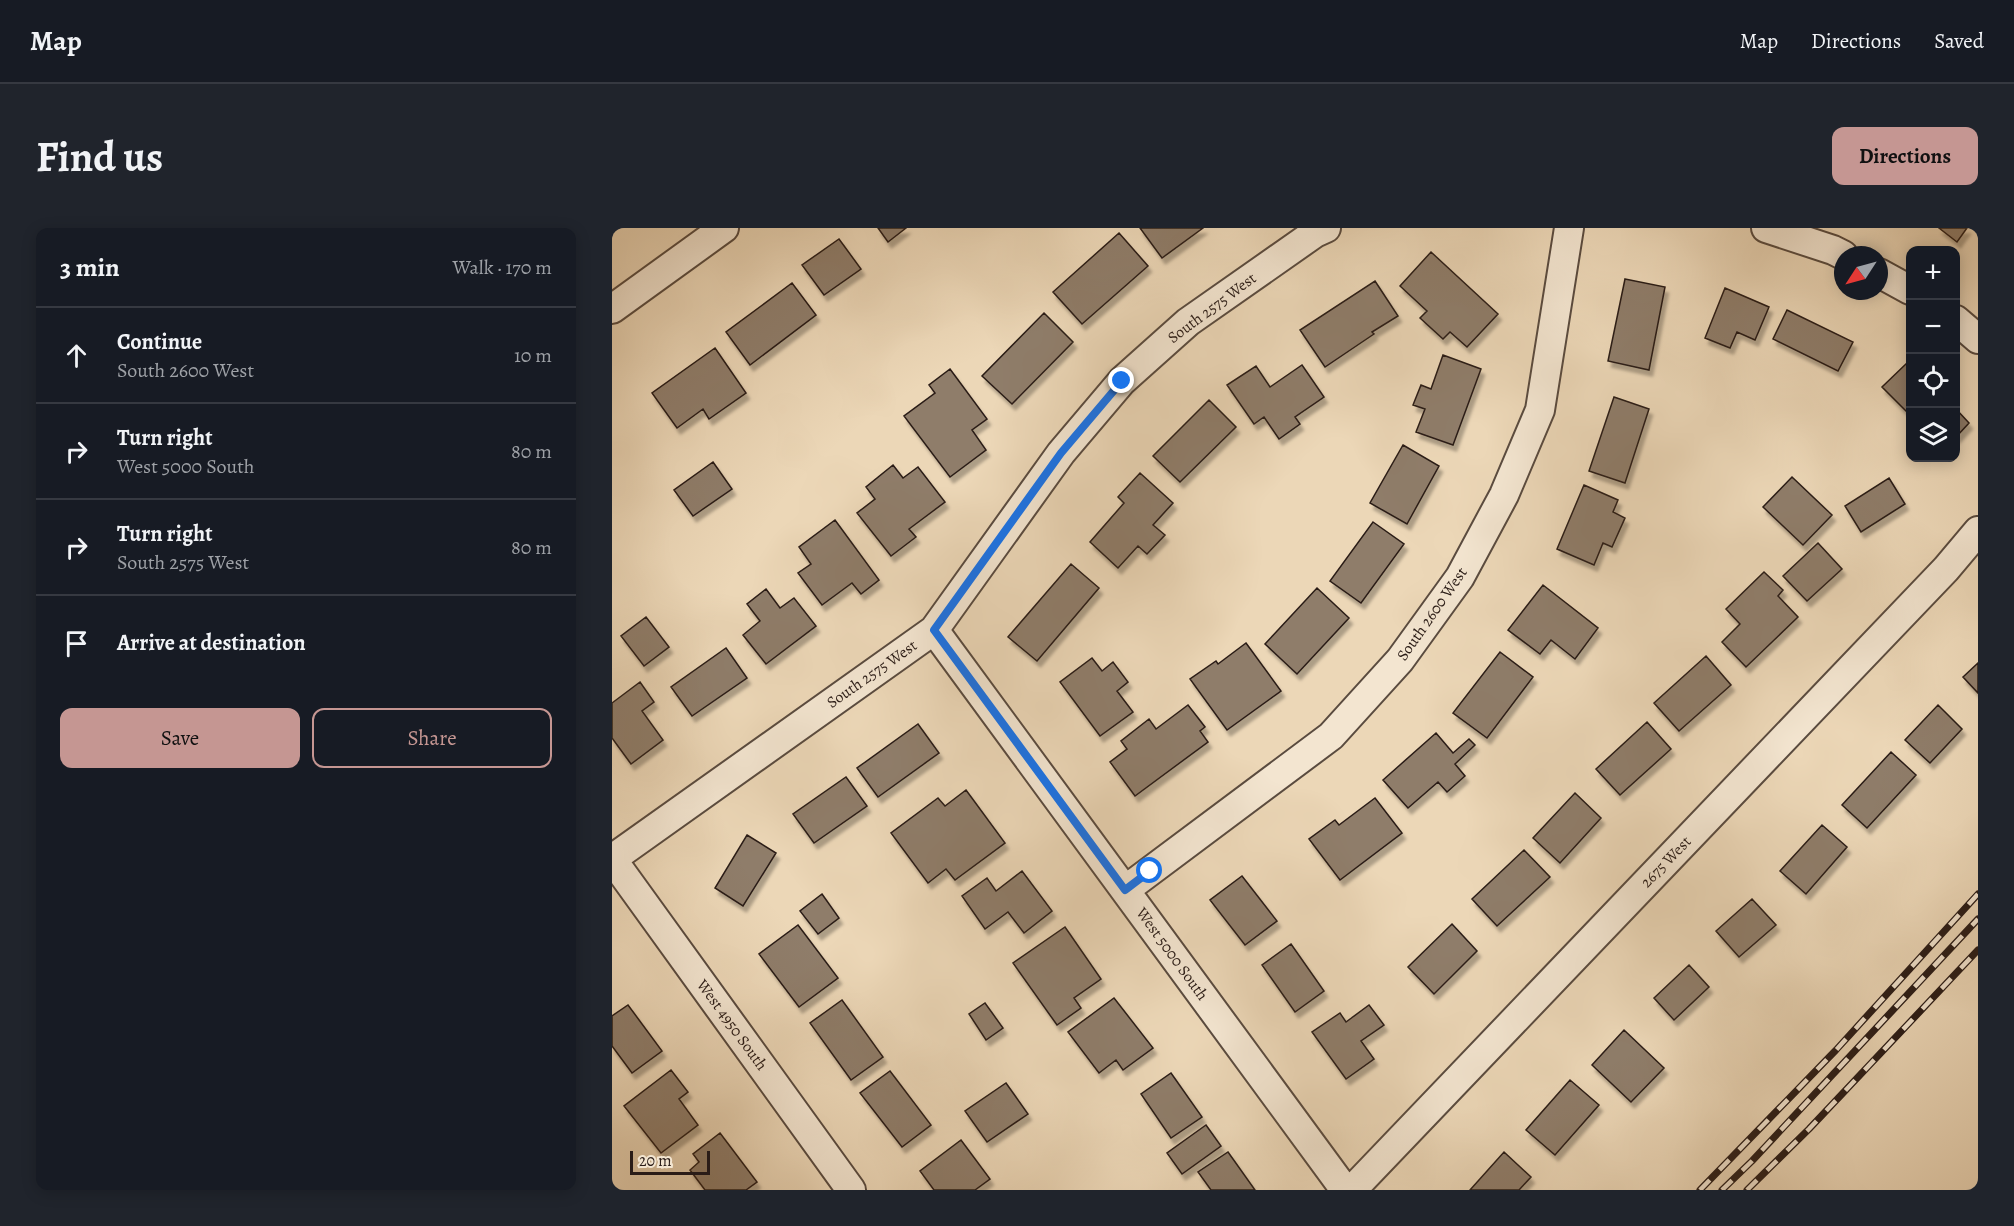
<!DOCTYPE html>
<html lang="en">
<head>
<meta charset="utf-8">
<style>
  :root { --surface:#171b24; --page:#20242c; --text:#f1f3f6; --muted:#9ea1a6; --line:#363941; --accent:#c59692 }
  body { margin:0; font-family:Alegreya,serif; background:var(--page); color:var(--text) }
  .controls { position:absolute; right:18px; top:18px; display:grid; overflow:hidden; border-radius:12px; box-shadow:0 3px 15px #0003 }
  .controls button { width:54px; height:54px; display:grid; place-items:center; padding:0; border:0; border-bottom:2px solid var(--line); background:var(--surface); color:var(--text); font:30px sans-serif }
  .compass { position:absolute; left:1222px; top:18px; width:54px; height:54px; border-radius:50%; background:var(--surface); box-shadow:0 3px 15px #0003; rotate:234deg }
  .scale { position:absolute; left:18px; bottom:15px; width:80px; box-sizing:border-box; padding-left:6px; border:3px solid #2a1c17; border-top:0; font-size:16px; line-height:21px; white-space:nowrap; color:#2a1c17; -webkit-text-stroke:4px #f3e5d0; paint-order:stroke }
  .stop { position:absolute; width:18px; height:18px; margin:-14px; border:4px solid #1a73e8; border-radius:50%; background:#fff }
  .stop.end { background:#1a73e8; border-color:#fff; box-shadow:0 2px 6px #0008 }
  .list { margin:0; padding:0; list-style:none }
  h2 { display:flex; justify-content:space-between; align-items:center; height:78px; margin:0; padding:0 24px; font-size:26px }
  h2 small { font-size:20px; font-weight:400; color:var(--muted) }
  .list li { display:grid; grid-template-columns:39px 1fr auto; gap:18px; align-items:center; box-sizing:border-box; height:96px; padding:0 24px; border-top:2px solid var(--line) }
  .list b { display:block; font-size:22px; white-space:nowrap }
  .list p { margin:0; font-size:20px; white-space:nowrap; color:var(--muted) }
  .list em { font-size:20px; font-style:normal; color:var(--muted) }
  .actions { display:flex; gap:12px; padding:18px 24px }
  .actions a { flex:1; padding:14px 0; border:2px solid var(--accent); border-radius:12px; text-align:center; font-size:21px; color:var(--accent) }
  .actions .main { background:var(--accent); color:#111 }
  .icon { flex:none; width:33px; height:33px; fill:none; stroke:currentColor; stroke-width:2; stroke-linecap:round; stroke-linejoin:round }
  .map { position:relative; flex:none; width:1366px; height:962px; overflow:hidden; border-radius:12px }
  header { display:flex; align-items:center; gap:36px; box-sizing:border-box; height:84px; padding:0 30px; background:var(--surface); border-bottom:2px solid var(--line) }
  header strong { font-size:28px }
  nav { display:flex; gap:33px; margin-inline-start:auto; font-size:21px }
  .intro { display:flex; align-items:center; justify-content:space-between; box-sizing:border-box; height:144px; padding:0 36px }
  h1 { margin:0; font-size:42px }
  .button { padding:15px 27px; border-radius:12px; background:var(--accent); color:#111; font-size:21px; font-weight:700 }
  main { display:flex; gap:36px; padding:0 36px }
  aside { flex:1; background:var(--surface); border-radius:12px; box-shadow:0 3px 15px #0003 }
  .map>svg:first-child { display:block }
  .building { fill:#8f7d6a; stroke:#2a1c17; stroke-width:1.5; filter:url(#shadow) }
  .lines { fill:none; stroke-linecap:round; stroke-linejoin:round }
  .minor-casing { stroke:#5a4b3f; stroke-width:32 }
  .minor { stroke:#f3e5d0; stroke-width:28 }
  .rail-casing { stroke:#2a1c17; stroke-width:7 }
  .rail { stroke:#f3e5d0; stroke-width:4.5; stroke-dasharray:14; stroke-linecap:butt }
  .route { stroke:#1a73e8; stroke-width:8 }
  .labels { text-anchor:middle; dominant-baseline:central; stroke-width:4.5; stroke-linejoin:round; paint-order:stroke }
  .street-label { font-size:16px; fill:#2a1c17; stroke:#f3e5d0 }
</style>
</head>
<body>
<header>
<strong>Map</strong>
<nav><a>Map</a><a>Directions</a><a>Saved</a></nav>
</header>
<div class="intro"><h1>Find us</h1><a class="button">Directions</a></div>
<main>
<aside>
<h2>3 min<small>Walk · 170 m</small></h2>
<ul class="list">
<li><svg class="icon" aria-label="ahead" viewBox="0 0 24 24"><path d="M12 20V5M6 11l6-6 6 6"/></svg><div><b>Continue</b><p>South 2600 West</p></div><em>10 m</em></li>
<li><svg class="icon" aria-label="right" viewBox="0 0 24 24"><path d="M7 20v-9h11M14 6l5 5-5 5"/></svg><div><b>Turn right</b><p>West 5000 South</p></div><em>80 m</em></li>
<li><svg class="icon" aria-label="right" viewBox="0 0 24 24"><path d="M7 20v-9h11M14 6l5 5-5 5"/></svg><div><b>Turn right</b><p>South 2575 West</p></div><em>80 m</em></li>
<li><svg class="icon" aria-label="arrive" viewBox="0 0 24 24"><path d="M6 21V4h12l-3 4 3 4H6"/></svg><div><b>Arrive at destination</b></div></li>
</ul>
<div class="actions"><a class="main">Save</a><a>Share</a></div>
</aside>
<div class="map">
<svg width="1366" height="962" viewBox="0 0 1366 962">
  <defs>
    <filter id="shadow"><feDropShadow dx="3.5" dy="6" stdDeviation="1.5" flood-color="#0004"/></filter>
  </defs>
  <rect width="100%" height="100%" fill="#ecd7b7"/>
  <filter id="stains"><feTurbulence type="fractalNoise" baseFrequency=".00333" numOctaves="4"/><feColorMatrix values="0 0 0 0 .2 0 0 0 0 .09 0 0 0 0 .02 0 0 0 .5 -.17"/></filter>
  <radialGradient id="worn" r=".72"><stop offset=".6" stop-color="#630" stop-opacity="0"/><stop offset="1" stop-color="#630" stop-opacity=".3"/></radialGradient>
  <!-- building -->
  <path class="building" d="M266 0H294L276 14Z
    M528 0H591L550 30Z
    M1327 0H1355L1345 14Z
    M507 5 536 38 470 96 441 64Z
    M227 11 249 41 212 67 190 37Z
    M819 24 886 86 855 119 838 104 831 111 808 90 815 83 788 58Z
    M1013 51 1053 59 1037 142 996 133Z
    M763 53 786 88 760 104 762 106 713 139 688 102Z
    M180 55 204 87 138 137 114 104Z
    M1113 60 1157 79 1143 112 1125 104 1118 120 1093 110Z
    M1175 82 1241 114 1226 143 1161 111Z
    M432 85 461 114 400 176 370 148Z
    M103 120 134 165 97 191 91 181 65 200 40 165Z
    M831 127 869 141 841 217 804 204 813 181 801 177 809 157 819 161Z
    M1296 134 1298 136V187L1270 159Z
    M690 137 712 169 683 189 688 196 667 211 652 189 642 196 615 157 644 138 658 159Z
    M338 141 375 191 360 202 374 222 338 249 292 188 323 165 317 157Z
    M1002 169 1037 181 1013 255 977 243Z
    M597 172 624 199 568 254 541 228Z
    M1344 181 1357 195 1344 209Z
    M791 217 827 238 795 296 758 275Z
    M101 234 120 261 81 288 62 262Z
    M281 237 291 250 306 239 333 274 297 301 304 309 279 328 245 285 263 271 254 259Z
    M528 245 561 275 541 297 553 307 535 326 526 318 506 340 478 314 512 275 506 269Z
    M1180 249 1220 287 1191 317 1151 279Z
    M1277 250 1293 276 1249 304 1233 278Z
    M972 257 1006 272 1001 284 1013 290 1000 319 991 315 982 337 945 321Z
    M223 292 267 352 249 366 240 355 210 377 186 345 199 336 187 319Z
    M761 294 792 316 749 375 718 353Z
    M1206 315 1230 341 1195 373 1171 348Z
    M459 336 487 360 425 433 396 409Z
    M1152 344 1171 362 1166 368 1186 389 1134 439 1110 414 1128 396 1114 381Z
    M931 357 986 400 963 431 939 412 928 426 896 402Z
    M705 360 737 390 685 446 653 416Z
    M154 361 168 380 182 370 204 398 154 436 131 407 148 393 135 376Z
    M34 389 57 419 32 438 9 408Z
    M634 415 669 463 615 502 578 451 604 433 606 436Z
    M114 420 135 450 80 488 59 459Z
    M888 424 921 449 875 510 841 485Z
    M1094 428 1119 457 1067 503 1042 475Z
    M480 430 490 443 501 434 516 454 505 463 521 484 488 508 448 454Z
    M1366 435V465L1351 449Z
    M28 454 42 474 30 483 51 512 19 536 0 510V475Z
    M576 477 593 499 588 503 596 514 523 568 498 534 515 521 509 513 537 491 544 501Z
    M1326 477 1350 501 1318 535 1293 512Z
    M1035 494 1059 521 1008 567 984 541Z
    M306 496 327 525 266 569 245 540Z
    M824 505 841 525 857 511 863 517 843 536 853 548 835 564 826 554 796 580 771 552Z
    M1279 524 1304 547 1255 600 1230 577Z
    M234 549 255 578 202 615 181 586Z
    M354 562 393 615 343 652 334 641 316 655 279 605 326 570 333 578Z
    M963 565 989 590 948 635 921 610Z
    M763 570 790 605 728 652 697 611 723 592 727 597Z
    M1210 597 1235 619 1194 666 1168 643Z
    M135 607 164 625 131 678 103 660Z
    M912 622 938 649 885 698 860 671Z
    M410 643 440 683 412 705 396 684 373 701 350 668 375 650 384 663Z
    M630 648 665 693 633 717 598 672Z
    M210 666 227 690 206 706 188 683Z
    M1140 671 1164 697 1127 729 1104 703Z
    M840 696 865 723 822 766 796 739Z
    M186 697 226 750 187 779 147 726Z
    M453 699 489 751 462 770 469 780 445 797 401 735Z
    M679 716 712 763 683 784 650 737Z
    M1077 737 1097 759 1062 792 1042 770Z
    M502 770 541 820 511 842 504 832 487 845 456 804Z
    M230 772 271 829 239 852 198 795Z
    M373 775 391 800 374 812 357 786Z
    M16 777 50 823 20 845 0 818V788Z
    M757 777 772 797 749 813 762 831 734 851 700 804 728 785 734 794Z
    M1012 802 1052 840 1019 874 980 837Z
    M59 842 76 864 67 871 86 897 49 925 12 878Z
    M278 843 319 897 290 919 248 865Z
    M559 845 590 889 559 910 529 866Z
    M958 852 987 877 943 927 914 902Z
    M394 855 416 886 375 914 353 883Z
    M594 897 609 918 570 946 555 925Z
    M108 905 145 954 134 962H93L78 942 87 934 81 926Z
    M349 912 378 951 363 962H322L308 943Z
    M616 924 643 962H599L586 944Z
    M892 924 919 949 907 962H858Z"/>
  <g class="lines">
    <defs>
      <path id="minor" d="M1154 0 1221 22 1231 27
        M1267 45 1298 62
        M0 81 112 0
        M1344 92 1366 111
        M322 402 733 962
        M0 631 322 402 449 225 510 153 576 94 703 5 714 0
        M0 631 239 962
        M513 662 719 508 788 432 848 349 892 267 928 182 957 0
        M740 962 1334 341 1366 303"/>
    </defs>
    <!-- minor casing -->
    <use href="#minor" class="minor-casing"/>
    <!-- minor -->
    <use href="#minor" class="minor"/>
    <defs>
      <path id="rail" d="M1088 962 1224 822 1366 666
        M1110 962 1140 933 1366 691
        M1135 962 1197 901 1366 722"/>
    </defs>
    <!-- rail casing -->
    <use href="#rail" class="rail-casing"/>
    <!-- rail -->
    <use href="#rail" class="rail"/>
  </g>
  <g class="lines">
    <!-- route -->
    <path class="route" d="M510 153 449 225 322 402 513 662 538 643"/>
  </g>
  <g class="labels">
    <!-- street labels -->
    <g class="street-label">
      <text transform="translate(600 80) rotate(-37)">South 2575 West</text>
      <text transform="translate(820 386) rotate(-55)">South 2600 West</text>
      <text transform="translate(260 446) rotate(-35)">South 2575 West</text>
      <text transform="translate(1054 634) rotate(-46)">2675 West</text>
      <text transform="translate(560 726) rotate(54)">West 5000 South</text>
      <text transform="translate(120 797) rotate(54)">West 4950 South</text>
    </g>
  </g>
  <rect width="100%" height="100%" filter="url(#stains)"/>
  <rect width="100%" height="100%" fill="url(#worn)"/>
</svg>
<div class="controls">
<button>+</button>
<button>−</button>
<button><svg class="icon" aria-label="locate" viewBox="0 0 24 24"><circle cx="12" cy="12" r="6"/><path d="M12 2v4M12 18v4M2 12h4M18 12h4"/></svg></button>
<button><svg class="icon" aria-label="layers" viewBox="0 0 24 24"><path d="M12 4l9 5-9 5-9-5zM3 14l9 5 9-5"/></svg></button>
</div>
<svg class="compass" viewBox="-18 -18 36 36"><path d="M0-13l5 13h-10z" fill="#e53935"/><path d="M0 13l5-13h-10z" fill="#9ea1a6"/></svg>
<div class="scale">20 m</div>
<div class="stop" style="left:538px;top:643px"></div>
<div class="stop end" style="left:510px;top:153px"></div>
</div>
</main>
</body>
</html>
